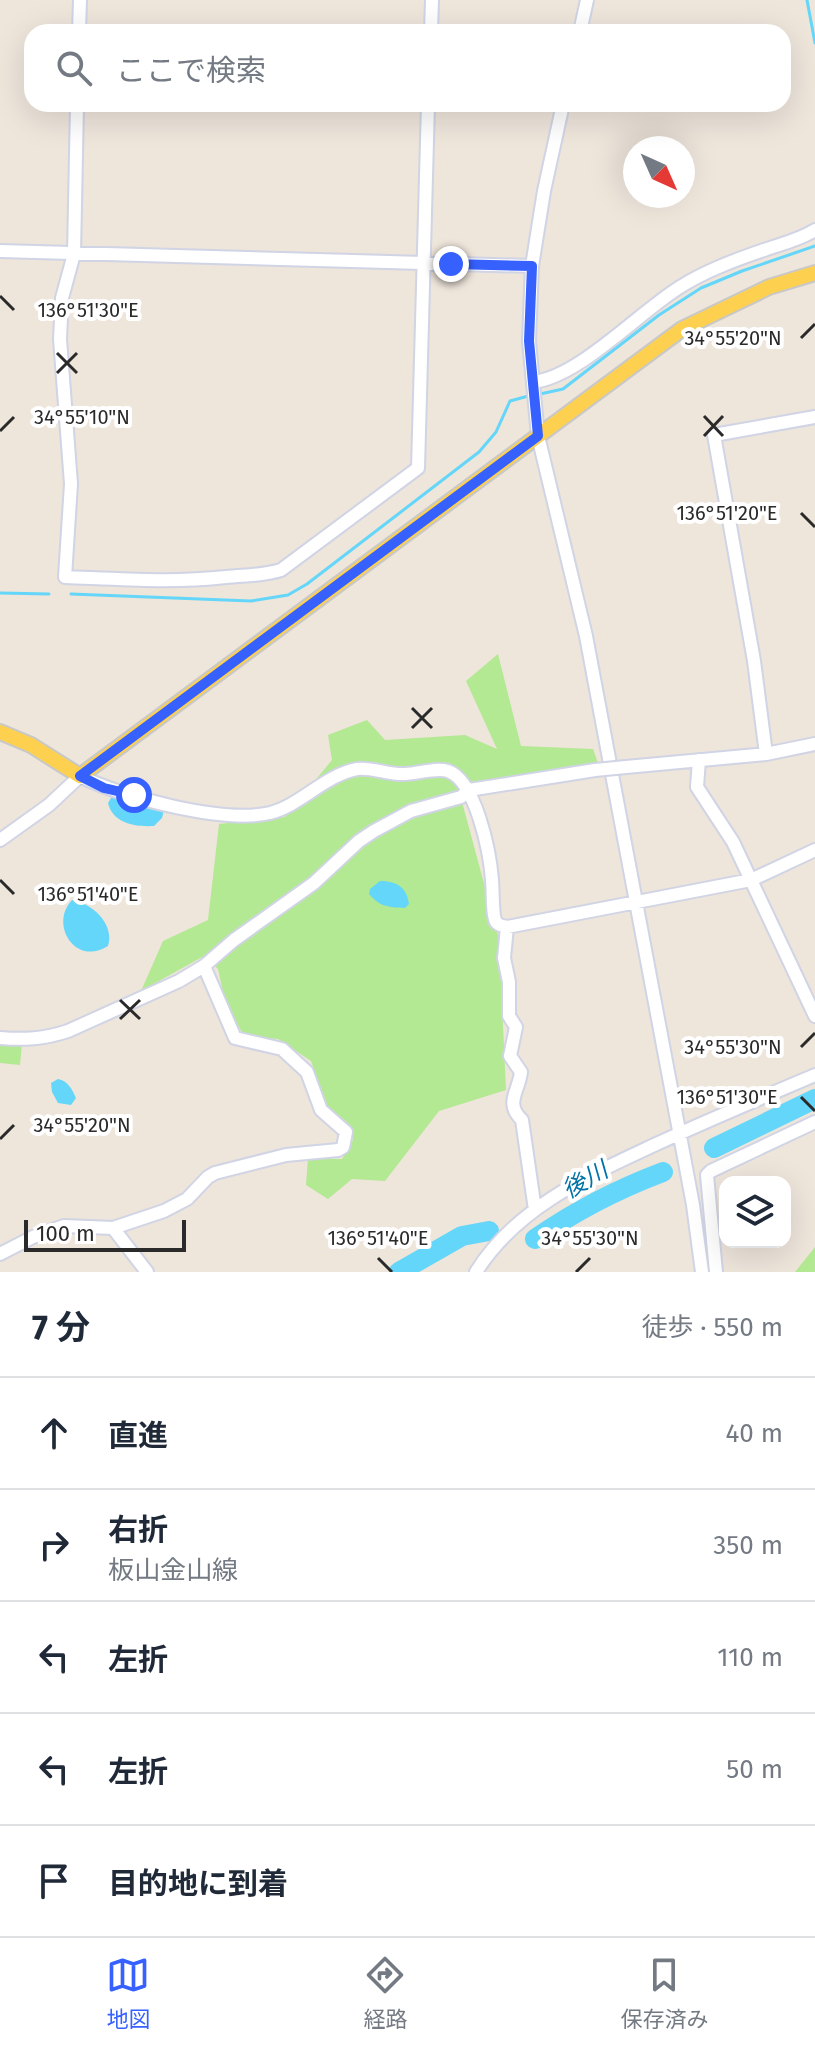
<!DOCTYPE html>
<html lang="ja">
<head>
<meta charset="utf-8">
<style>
  :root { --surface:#fff; --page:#f2f2f3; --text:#1f2937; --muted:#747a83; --line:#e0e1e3; --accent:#3661ff }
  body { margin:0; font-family:"Fira Sans","Noto Sans JP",sans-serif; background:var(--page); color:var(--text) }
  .controls { position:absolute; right:24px; bottom:24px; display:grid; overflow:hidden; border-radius:16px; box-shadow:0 8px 32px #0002 }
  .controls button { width:72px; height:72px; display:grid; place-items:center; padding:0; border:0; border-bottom:2px solid var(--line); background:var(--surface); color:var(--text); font:40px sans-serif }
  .compass { position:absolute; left:623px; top:136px; width:72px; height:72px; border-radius:50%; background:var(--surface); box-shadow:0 8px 32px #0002; rotate:135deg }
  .scale { position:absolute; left:24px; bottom:20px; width:162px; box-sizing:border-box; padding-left:8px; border:4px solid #2a2a2a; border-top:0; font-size:22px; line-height:28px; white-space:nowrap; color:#2a2a2a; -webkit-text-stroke:6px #fff; paint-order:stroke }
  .stop { position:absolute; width:24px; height:24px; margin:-18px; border:6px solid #3661ff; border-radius:50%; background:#fff }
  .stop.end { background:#3661ff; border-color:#fff; box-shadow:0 2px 8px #0008 }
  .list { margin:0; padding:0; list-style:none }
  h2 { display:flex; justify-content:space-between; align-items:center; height:104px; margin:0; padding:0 32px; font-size:34px }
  h2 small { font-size:26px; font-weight:400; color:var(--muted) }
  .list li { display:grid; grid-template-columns:52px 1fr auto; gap:24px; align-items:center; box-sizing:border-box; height:112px; padding:0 32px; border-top:2px solid var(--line) }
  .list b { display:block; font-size:30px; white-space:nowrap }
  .list p { margin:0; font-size:26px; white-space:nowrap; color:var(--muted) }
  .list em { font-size:26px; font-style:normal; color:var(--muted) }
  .icon { flex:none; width:44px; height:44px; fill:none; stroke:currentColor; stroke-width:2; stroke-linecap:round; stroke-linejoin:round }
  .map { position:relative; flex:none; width:815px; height:1272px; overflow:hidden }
  .search { position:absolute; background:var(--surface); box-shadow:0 8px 32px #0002; left:24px; right:24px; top:24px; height:88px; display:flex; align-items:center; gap:20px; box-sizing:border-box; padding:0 28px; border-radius:24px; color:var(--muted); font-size:30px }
  .sheet { height:664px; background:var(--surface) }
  nav { display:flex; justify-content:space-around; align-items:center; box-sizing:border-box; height:112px; border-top:2px solid var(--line); background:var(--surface); font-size:22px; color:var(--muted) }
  nav a { display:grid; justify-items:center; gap:4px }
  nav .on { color:var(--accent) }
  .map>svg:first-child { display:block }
  .green { fill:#b2e992 }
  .water { fill:#64d6f9 }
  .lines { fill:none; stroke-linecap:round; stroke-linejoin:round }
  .stream { stroke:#64d6f9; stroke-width:3 }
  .river { stroke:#64d6f9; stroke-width:20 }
  .minor-casing { stroke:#d0d4e4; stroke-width:16 }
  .major-casing { stroke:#c8c8c8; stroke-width:18 }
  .minor { stroke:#fff; stroke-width:12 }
  .major { stroke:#fdd050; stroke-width:14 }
  .minor-bridge-casing { stroke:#d0d4e4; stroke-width:16; stroke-linecap:butt }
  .minor-bridge { stroke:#fff; stroke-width:12 }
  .route { stroke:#3661ff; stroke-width:10 }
  .ticks { fill:none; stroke:#2a2a2a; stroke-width:3 }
  .labels { text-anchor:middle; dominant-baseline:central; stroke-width:8; stroke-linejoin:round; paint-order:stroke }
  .water-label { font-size:24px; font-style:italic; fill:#0172a7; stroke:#fff }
  .ticks-label { font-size:20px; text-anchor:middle; fill:#2a2a2a; stroke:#fff; stroke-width:8; stroke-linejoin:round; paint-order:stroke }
</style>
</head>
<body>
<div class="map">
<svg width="815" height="1272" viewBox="0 0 815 1272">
  <rect width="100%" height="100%" fill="#eee5db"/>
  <!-- green -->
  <path class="green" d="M498 654 521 746 593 749 598 763 458 787 499 939 506 1090 439 1111 385 1181 352 1179 328 1199 306 1185 308 1158 342 1159 353 1140 347 1122 326 1105 311 1061 278 1039 245 1037 226 1006 218 969 204 956 141 991 163 941 208 920 219 824 285 817 332 760 328 735 367 720 385 740 465 735 497 749 466 681Z
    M22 1043 20 1065 0 1063V1044Z
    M815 1247V1272H795Z"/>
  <!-- water -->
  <path class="water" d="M116 797 164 810 162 818 154 826C136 827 113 824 108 803L111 798Z
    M380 881C396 881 407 887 409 904L405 908C388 907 380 907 369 894L370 889Z
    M72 900C92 903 115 924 108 946 75 967 49 924 72 900Z
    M58 1079C68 1081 72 1089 76 1098L71 1105 58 1103 52 1092 51 1083Z"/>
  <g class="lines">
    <!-- stream -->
    <path class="stream" d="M807 0 815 43
      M540 394 563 389 659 315 701 288 742 271 815 246
      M0 593 49 594
      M71 594 251 601 288 595 307 584 479 452 496 432 510 401 532 395"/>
    <!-- river -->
    <path class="river" d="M714 1148 815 1099
      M535 1239C575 1211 618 1189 663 1172
      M399 1272 462 1236 489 1231"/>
    <defs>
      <path id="minor" d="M79 32 80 0
        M431 32 432 0
        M580 32 587 0
        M77 104 74 254 62 298 60 339 71 484 65 577C118 579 172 583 226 577 245 575 262 576 281 570L418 468 428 104
        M563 104 544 191 532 266 529 341 538 436 586 636 693 1205 702 1272
        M0 251 532 266
        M533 382C579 377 638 313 680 287 705 271 735 260 764 250 781 244 799 240 815 230
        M766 754 754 661 714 435 815 417
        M699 760 697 787 733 842 815 1016
        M626 767 766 754 815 744
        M0 840 49 805 80 776C122 797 223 824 270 813 301 805 325 775 357 769 372 767 389 775 405 774 418 774 435 767 448 771 476 781 490 853 492 880 493 889 492 916 496 922 499 926 503 926 507 927L751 880 815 850
        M507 927 504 958 509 982V1016L516 1027 510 1056 521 1072C519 1091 504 1103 522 1120L535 1210
        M0 1038C24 1040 44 1039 68 1031L179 981 204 966 234 940 314 883 359 841 374 831 411 811 461 797 469 790 595 770
        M113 1228 147 1272
        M0 1254 33 1237 64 1226 113 1228 164 1211 187 1199 208 1177 215 1173 286 1155 338 1150 343 1147 346 1132 321 1110 307 1072 282 1049 235 1038 204 966
        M476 1272C516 1208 586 1177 652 1146 706 1121 761 1098 815 1075
        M716 1272 707 1175 711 1171 815 1122"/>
      <path id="major" d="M0 732 31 745 80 776 682 329 769 287 815 273"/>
    </defs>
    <!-- minor casing -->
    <use href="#minor" class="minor-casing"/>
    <!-- major casing -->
    <use href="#major" class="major-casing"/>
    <!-- minor -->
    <use href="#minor" class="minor"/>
    <!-- major -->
    <use href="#major" class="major"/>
    <defs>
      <path id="minor-bridge" d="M595 770 626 767"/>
    </defs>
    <!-- minor-bridge casing -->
    <use href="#minor-bridge" class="minor-bridge-casing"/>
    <!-- minor-bridge -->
    <use href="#minor-bridge" class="minor-bridge"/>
  </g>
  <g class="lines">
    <!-- route -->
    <path class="route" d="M134 795 104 788 80 776 538 436 529 341 532 266 451 264"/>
  </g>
  <!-- ticks -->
  <path class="ticks" d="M0 296 14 310M801 338 815 324M57 353 77 373M57 373 77 353M704 416 723 436M0 431 14 417M704 436 723 416M801 513 815 527M412 708 432 728M412 728 432 708M0 880 14 894M120 1000 140 1019M120 1019 140 1000M801 1047 815 1033M801 1097 815 1111M0 1139 14 1125M378 1258 392 1272M576 1272 590 1258"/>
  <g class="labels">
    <!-- water labels -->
    <g class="water-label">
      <text transform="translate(585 1180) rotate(-30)">後川</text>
    </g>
  </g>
  <g class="ticks-label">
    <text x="88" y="317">136°51'30"E</text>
    <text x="733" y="345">34°55'20"N</text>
    <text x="82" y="424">34°55'10"N</text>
    <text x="727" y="520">136°51'20"E</text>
    <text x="88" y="901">136°51'40"E</text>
    <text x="733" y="1054">34°55'30"N</text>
    <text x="727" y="1104">136°51'30"E</text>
    <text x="82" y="1132">34°55'20"N</text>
    <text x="590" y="1245">34°55'30"N</text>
    <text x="378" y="1245">136°51'40"E</text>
  </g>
</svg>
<div class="controls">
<button><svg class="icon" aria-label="layers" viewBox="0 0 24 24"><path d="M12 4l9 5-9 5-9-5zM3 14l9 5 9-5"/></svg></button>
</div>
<svg class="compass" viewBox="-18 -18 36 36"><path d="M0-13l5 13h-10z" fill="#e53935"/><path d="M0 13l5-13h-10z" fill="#747a83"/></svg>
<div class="scale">100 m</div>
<div class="stop" style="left:134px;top:795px"></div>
<div class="stop end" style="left:451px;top:264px"></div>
<div class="search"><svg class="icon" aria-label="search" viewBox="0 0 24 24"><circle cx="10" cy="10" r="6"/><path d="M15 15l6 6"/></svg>ここで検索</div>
</div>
<section class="sheet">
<h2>7 分<small>徒歩 · 550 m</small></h2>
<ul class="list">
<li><svg class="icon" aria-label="ahead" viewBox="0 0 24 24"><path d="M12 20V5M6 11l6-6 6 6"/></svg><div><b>直進</b></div><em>40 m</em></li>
<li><svg class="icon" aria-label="right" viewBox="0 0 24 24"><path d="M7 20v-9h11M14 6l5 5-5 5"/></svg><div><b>右折</b><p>板山金山線</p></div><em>350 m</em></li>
<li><svg class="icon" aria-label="left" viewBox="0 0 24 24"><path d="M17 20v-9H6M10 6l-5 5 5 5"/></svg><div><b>左折</b></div><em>110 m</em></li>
<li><svg class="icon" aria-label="left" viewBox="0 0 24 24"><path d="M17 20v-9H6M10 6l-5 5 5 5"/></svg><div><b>左折</b></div><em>50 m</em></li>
<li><svg class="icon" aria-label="arrive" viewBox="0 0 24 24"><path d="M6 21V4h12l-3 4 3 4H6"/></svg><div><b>目的地に到着</b></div></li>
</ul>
</section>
<nav>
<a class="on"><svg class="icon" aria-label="map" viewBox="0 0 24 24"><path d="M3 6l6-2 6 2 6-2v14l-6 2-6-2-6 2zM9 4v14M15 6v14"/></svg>地図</a>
<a><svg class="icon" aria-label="directions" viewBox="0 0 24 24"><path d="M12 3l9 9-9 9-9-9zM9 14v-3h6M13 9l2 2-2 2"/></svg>経路</a>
<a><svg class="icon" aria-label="saved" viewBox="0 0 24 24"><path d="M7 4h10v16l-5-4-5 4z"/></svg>保存済み</a>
</nav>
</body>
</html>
